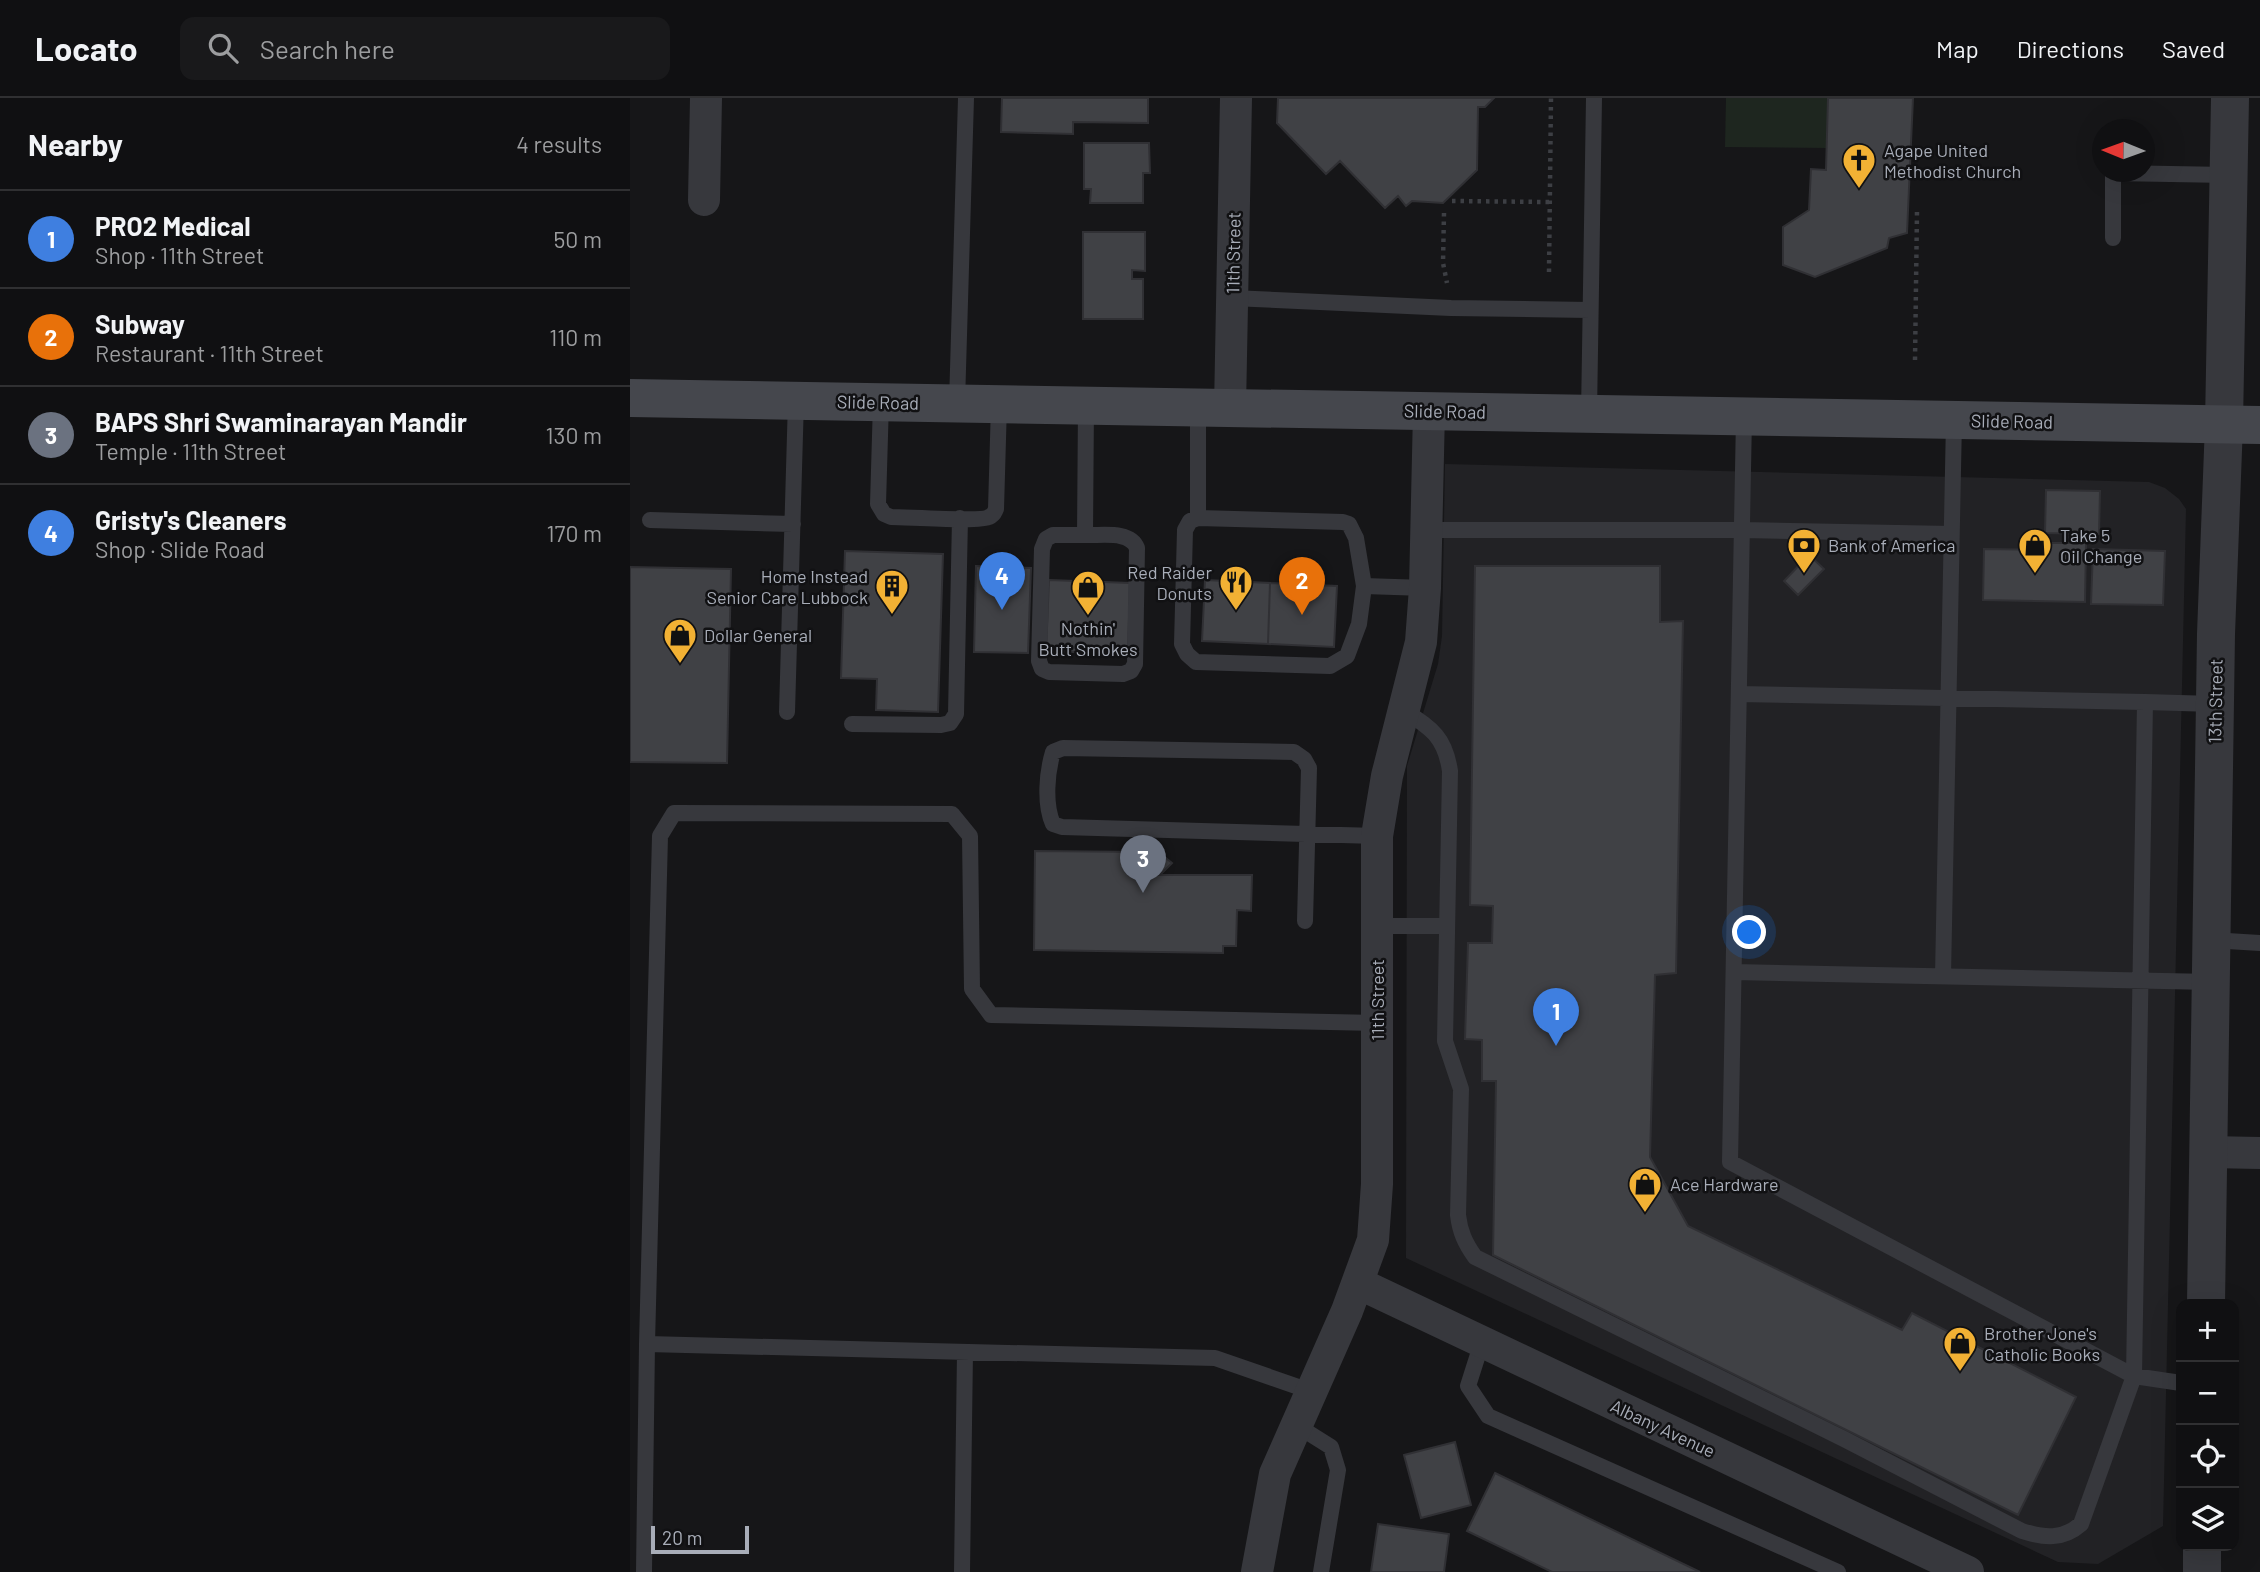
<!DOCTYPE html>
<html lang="en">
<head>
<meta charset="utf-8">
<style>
  :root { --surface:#101012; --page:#19191b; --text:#f1f3f6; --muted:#9c9d9f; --line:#303032; --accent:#f2b134 }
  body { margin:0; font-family:Barlow,sans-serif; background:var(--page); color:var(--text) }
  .controls { position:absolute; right:21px; bottom:21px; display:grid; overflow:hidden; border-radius:14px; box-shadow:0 7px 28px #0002 }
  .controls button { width:63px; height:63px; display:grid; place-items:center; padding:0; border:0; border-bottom:2px solid var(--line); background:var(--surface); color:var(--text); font:35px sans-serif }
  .compass { position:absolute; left:1462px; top:21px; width:63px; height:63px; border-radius:50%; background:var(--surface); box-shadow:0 7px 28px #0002; rotate:271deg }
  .scale { position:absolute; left:21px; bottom:18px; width:98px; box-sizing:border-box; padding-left:7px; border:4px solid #a8adb8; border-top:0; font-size:19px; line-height:24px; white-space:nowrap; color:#a8adb8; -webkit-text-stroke:5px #111113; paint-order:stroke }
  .you { position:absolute; left:1120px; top:835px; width:24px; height:24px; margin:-18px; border:5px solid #fff; border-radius:50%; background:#1a73e8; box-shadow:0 0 0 10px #1a73e833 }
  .badge { display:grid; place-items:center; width:46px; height:46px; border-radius:50%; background:var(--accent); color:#fff; font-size:23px; font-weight:700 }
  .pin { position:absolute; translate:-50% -58px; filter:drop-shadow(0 2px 4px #0008) }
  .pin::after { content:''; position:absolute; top:37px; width:24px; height:21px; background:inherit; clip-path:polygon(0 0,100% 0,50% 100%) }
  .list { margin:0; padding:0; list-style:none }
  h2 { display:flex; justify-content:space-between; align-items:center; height:91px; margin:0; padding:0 28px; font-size:30px }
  h2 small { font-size:23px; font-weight:400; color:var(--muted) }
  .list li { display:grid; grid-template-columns:46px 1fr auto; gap:21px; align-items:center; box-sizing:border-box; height:98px; padding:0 28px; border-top:2px solid var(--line) }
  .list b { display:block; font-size:26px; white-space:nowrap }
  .list p { margin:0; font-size:23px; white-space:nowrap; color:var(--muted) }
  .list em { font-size:23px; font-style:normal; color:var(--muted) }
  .icon { flex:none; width:38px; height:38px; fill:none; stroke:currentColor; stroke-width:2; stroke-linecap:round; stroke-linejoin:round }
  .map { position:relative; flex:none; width:1630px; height:1474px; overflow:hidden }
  header { display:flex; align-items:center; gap:42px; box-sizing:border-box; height:98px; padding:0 35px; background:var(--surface); border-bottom:2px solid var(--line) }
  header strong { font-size:33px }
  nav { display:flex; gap:38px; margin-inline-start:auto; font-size:24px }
  .search { width:490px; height:63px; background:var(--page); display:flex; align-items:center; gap:18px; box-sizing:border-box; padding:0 24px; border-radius:14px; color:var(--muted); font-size:26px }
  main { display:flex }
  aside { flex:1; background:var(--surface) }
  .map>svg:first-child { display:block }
  .built { fill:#222225 }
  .green { fill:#1e261f }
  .building { fill:#404145; stroke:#303034; stroke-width:2 }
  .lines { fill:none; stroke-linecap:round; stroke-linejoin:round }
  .path { stroke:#3d3f44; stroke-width:4.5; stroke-dasharray:3.5 5; stroke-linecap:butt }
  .service { stroke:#37383d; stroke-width:16 }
  .minor { stroke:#37383d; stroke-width:32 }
  .tertiary { stroke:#37383d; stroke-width:38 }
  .secondary { stroke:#45474d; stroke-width:38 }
  .labels { text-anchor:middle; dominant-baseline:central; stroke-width:5; stroke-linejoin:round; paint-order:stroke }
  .poi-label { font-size:18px; fill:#a8adb8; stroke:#111113; text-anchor:start }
  .street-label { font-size:18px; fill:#a8adb8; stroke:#111113 }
</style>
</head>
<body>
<header>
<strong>Locato</strong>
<div class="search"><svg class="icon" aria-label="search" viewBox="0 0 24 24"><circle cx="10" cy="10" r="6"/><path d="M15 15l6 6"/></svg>Search here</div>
<nav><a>Map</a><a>Directions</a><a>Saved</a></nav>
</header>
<main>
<aside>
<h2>Nearby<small>4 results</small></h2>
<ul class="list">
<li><span class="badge" style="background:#3f7fe0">1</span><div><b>PRO2 Medical</b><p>Shop · 11th Street</p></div><em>50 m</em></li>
<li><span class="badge" style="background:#e8710a">2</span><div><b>Subway</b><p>Restaurant · 11th Street</p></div><em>110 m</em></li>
<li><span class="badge" style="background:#6b7280">3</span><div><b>BAPS Shri Swaminarayan Mandir</b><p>Temple · 11th Street</p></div><em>130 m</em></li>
<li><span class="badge" style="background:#3f7fe0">4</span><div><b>Gristy's Cleaners</b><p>Shop · Slide Road</p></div><em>170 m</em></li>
</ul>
</aside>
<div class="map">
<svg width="1630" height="1474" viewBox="0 0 1630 1474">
  <rect width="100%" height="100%" fill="#161618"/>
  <!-- built -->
  <path class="built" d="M815 366 1519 384 1535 390 1549 401 1556 411 1533 1428 1468 1466 1428 1464 776 1160 777 668 808 566 812 538Z"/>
  <!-- green -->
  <path class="green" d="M1096 0H1198V50L1095 49Z"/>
  <!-- building -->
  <path class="building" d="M372 0H518V25L443 24V36L371 34Z
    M648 0H864L855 9H848L847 72 813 105 782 103 776 108 768 98 755 110 710 63 696 76 647 25Z
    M1198 0H1283L1277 135 1259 140 1257 150 1185 179 1153 167V129L1179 112 1181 71 1196 72Z
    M454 45H519L520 75H513V105H460L461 91H454Z
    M453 134H515V173L502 172V181H513V221H453Z
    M1416 392 1470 393 1469 436 1415 435Z
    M1417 445H1456L1455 504 1353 502 1354 451 1417 452Z
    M1463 451 1535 453 1533 507 1461 506Z
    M215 453 313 456 308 614 246 612 247 581 211 580Z
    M1179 457 1194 471 1168 497 1154 483Z
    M346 468 401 470 398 555 344 554Z
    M845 468H1030V524L1053 523 1046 875 1025 877 1020 1059 1058 1128 1272 1232 1282 1215 1446 1299 1388 1417 863 1157 866 983H852V942L835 941 838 845H862L863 808 840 807Z
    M0 469 101 471 97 665 0 664Z
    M419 482 500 485 498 556 416 553Z
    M575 482 640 485 638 546 572 543Z
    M640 485 707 488 704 549 638 546Z
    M405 753 515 754V771L530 755 542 765 530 777H622L621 813 607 812 606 848H593V855L404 852Z
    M825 1344 841 1407 791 1420 774 1357Z
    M865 1375 1070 1474H922L837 1433Z
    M748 1426 819 1436 814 1474H741Z"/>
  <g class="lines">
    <!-- path -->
    <path class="path" d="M822 103 919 104
      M814 115 813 165 817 185
      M919 174 921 0
      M1285 262 1287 113"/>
    <!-- service -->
    <path class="service" d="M1483 140V75L1598 77
      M602 200 821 210 960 212
      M251 304 248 406 254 416 261 419C277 419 351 424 359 419 364 417 364 415 366 411L369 306
      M327 305 336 0
      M959 316 964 0
      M1114 319 1100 1064 1504 1278 1551 1285
      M568 420V309
      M20 422 163 426
      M797 432H1112L1321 436
      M455 437H423L416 441 412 451 409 563 412 571 419 574 493 576 501 573 505 566 507 450C500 432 471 438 455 437L456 307
      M734 488 729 526 717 558 700 568 566 564 557 556 552 546 555 432 560 423 568 420 713 424 719 426 726 440 734 488 795 490
      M1515 604 1584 606
      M775 613C802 631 815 639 820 673L815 943 831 991 828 1117C830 1134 835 1145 845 1159L1214 1341 1392 1433C1414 1440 1433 1442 1451 1426L1504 1278 1515 604 1109 596
      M157 614 166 302
      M222 626 311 627 320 625 326 616 330 420
      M675 823 679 670 674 661 664 654 433 650 423 654C417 674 414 706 423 726L432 729 747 738
      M748 828H817
      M1581 842 1630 845
      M1104 874 1581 884
      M1313 878 1324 322
      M852 1244 838 1288 858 1318 1208 1474
      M17 1246 30 738 44 715 322 716 340 738 342 891 361 917 747 925
      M666 1327 701 1349 708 1372 691 1474
      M14 1474 17 1246 585 1260 680 1293
      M332 1474 335 1254"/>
    <!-- minor -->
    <path class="minor" d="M74 102 76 0
      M600 310 606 0
      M1578 1054 1630 1055
      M728 1185 1338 1474
      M627 1474 645 1376 717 1213 743 1142 747 1086V738L757 678 791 544 795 490 799 313"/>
    <!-- tertiary -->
    <path class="tertiary" d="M1576 1206 1586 536 1594 326 1600 0
      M1572 1474V1448"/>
    <!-- secondary -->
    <path class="secondary" d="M0 300 1630 327"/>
  </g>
  <!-- icons -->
  <defs>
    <symbol id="church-pin" viewBox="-11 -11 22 30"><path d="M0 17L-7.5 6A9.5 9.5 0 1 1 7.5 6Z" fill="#f2b134" stroke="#111113"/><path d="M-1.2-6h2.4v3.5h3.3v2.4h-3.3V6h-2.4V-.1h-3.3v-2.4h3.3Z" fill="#111"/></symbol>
    <symbol id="bank-pin" viewBox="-11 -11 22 30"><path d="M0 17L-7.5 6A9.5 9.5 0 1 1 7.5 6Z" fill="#f2b134" stroke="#111113"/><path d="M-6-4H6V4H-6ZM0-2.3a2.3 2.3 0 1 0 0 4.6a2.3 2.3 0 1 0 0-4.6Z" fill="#111"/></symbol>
    <symbol id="shop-pin" viewBox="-11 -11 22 30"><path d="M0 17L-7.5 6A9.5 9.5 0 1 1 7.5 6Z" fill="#f2b134" stroke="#111113"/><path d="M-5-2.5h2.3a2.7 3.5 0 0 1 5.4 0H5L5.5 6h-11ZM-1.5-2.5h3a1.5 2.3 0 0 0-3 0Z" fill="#111"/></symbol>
    <symbol id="restaurant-pin" viewBox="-11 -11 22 30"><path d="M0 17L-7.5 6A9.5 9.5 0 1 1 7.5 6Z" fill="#f2b134" stroke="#111113"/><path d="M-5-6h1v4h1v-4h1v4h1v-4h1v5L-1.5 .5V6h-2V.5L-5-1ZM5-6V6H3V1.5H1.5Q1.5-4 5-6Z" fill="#111"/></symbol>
    <symbol id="building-pin" viewBox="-11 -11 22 30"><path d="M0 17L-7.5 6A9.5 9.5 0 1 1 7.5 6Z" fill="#f2b134" stroke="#111113"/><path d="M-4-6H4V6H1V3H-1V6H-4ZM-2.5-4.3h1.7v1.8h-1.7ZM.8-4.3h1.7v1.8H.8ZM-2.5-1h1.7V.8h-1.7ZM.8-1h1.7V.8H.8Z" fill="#111"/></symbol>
  </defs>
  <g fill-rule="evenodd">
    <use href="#church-pin" x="1210" y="43" width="38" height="52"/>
    <use href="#bank-pin" x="1155" y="428" width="38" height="52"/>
    <use href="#shop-pin" x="1386" y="428" width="38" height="52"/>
    <use href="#restaurant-pin" x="587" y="465" width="38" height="52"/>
    <use href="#building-pin" x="243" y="469" width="38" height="52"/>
    <use href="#shop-pin" x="439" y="470" width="38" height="52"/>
    <use href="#shop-pin" x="31" y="518" width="38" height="52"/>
    <use href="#shop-pin" x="996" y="1067" width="38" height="52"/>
    <use href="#shop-pin" x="1311" y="1226" width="38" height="52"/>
  </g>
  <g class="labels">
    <!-- poi labels -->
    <g class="poi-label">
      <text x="1254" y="52">Agape United<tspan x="1254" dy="21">Methodist Church</tspan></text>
      <text x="1430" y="437">Take 5<tspan x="1430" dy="21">Oil Change</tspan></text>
      <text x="1198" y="447">Bank of America</text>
      <text x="582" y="474" text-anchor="end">Red Raider<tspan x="582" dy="21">Donuts</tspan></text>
      <text x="238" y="478" text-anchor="end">Home Instead<tspan x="238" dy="21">Senior Care Lubbock</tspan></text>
      <text x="458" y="530" text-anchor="middle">Nothin'<tspan x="458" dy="21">Butt Smokes</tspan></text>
      <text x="74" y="537">Dollar General</text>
      <text x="1040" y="1086">Ace Hardware</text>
      <text x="1354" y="1235">Brother Jone's<tspan x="1354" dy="21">Catholic Books</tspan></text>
    </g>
    <!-- street labels -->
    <g class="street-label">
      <text transform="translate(603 155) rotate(-89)">11th Street</text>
      <text transform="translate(248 304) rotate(1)">Slide Road</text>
      <text transform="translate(815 313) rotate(1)">Slide Road</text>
      <text transform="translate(1382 323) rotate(1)">Slide Road</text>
      <text transform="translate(1585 603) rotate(-89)">13th Street</text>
      <text transform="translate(747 902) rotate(-90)">11th Street</text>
      <text transform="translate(1033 1330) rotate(25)">Albany Avenue</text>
    </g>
  </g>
</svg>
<div class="controls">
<button>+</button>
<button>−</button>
<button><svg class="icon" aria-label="locate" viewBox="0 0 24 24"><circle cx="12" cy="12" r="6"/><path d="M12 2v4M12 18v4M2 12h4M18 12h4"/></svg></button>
<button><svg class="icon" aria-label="layers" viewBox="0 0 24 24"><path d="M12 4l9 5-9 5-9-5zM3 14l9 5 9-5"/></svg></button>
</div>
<svg class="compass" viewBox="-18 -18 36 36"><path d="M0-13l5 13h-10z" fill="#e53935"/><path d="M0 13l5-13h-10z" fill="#9c9d9f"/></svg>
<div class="scale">20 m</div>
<div class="you"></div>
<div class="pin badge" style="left:926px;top:948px;background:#3f7fe0">1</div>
<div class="pin badge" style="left:672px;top:517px;background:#e8710a">2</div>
<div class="pin badge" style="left:513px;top:795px;background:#6b7280">3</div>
<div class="pin badge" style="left:372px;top:512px;background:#3f7fe0">4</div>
</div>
</main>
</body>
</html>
